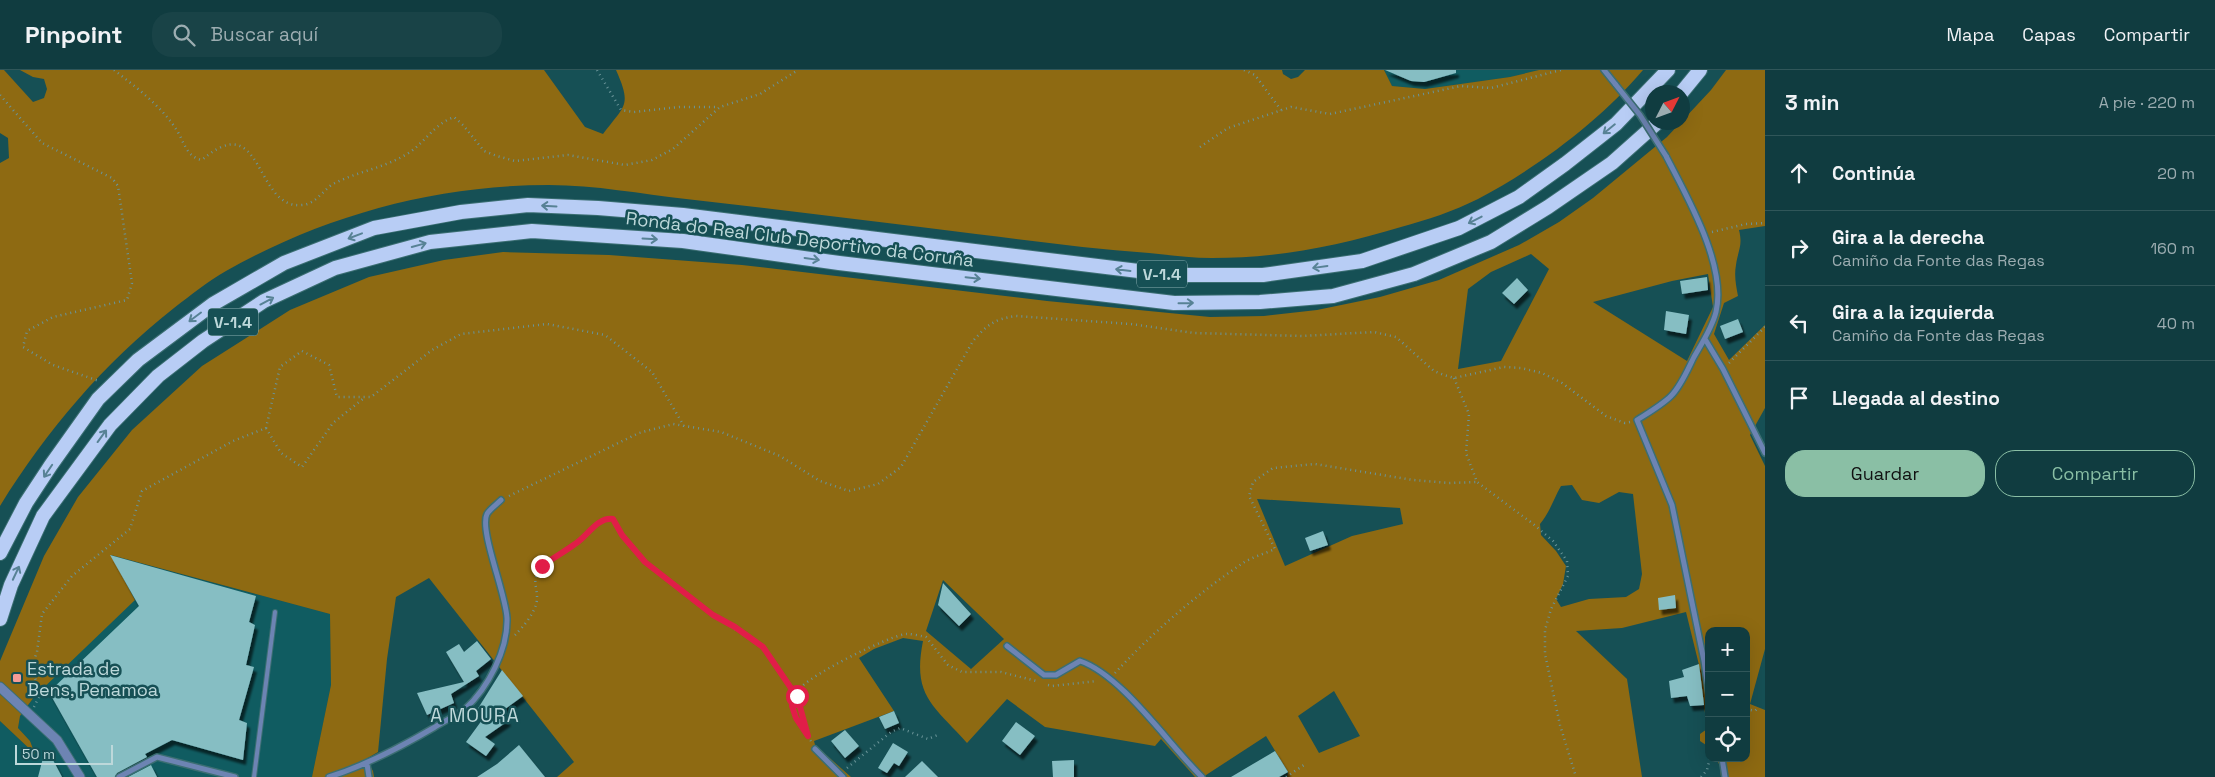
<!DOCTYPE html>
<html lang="es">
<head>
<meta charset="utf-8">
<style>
  :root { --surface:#103c40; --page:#194347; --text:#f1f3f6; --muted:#9cadb1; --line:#305659; --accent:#8abfa5 }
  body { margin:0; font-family:"Space Grotesk",sans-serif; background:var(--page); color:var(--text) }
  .controls { position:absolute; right:15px; bottom:15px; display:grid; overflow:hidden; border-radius:10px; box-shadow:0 5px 20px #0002 }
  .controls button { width:45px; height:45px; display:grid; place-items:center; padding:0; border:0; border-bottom:1px solid var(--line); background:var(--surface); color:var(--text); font:25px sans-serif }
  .compass { position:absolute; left:1645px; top:15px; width:45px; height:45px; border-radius:50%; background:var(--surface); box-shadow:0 5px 20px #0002; rotate:48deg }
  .scale { position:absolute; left:15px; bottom:12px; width:98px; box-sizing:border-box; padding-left:5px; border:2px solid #bdd8da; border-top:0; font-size:14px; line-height:18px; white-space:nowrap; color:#bdd8da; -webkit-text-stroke:4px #165055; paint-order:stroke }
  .stop { position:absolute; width:15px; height:15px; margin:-11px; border:4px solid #e11d48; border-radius:50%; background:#fff }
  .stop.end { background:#e11d48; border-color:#fff; box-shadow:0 1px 5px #0008 }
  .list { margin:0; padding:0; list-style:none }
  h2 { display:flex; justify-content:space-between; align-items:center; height:65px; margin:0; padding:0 20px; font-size:21px }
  h2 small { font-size:16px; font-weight:400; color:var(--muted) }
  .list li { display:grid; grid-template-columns:32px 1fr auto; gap:15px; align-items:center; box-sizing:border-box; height:75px; padding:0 20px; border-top:1px solid var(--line) }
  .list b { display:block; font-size:19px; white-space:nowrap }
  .list p { margin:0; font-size:16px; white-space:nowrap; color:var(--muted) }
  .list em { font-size:16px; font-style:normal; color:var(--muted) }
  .actions { display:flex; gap:10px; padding:15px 20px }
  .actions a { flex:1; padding:11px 0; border:1px solid var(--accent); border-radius:20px; text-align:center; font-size:18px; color:var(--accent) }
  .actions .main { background:var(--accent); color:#111 }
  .icon { flex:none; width:28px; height:28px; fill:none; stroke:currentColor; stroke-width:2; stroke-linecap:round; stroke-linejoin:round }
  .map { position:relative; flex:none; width:1765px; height:707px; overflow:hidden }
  header { display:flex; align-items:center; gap:30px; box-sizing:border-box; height:70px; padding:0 25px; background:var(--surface); border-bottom:1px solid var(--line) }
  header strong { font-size:24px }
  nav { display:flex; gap:28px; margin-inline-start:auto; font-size:18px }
  .search { width:350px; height:45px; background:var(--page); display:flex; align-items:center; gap:12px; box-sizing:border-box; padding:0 18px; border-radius:20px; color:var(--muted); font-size:19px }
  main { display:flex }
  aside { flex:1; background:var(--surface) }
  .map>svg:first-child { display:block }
  .built { fill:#105c61 }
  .green { fill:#8e6a12; fill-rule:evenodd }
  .building { fill:#86bec3; filter:url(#shadow) }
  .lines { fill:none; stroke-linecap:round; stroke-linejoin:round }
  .service-casing { stroke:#3b6e72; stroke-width:6 }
  .minor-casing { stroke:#3b6e72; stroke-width:8 }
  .tertiary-casing { stroke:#3b6e72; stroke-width:11 }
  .trunk-casing { stroke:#3b6e72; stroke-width:16 }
  .path { stroke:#6a9498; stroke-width:2.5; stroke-dasharray:1 4; stroke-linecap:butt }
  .service { stroke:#6d84b3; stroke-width:4 }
  .minor { stroke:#6d84b3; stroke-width:5 }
  .tertiary { stroke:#6d84b3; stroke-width:9 }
  .trunk { stroke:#b8cdf5; stroke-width:14 }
  .minor-bridge-casing { stroke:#3b6e72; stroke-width:8; stroke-linecap:butt }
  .minor-bridge { stroke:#6d84b3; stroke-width:5 }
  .oneway { stroke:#578295 }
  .route { stroke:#e11d48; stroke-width:6 }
  .poi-dot { fill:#f59c96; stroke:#165055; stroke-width:2 }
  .labels { text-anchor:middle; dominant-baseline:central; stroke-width:5; stroke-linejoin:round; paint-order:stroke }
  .shield { fill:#165055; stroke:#8bafb2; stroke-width:1 }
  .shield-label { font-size:16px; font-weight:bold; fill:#bdd8da }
  .street-label { font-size:18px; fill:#bdd8da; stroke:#165055 }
  .poi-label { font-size:18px; fill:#bdd8da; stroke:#165055; text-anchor:start }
  .neighbourhood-label { font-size:19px; letter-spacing:1px; fill:#bdd8da; stroke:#165055 }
</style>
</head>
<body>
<header>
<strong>Pinpoint</strong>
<div class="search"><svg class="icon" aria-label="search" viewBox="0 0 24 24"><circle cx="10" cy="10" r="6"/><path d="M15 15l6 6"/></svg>Buscar aquí</div>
<nav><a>Mapa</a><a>Capas</a><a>Compartir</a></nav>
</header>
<main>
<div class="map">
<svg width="1765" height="707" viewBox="0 0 1765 707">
  <defs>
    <filter id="shadow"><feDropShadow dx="3" dy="5" stdDeviation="1" flood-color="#0009"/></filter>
  </defs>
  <rect width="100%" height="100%" fill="#165055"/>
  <!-- built -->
  <path class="built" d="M1384 0H1539L1510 7 1425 19 1392 16Z
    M110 485 330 544 331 615 312 707H0V651L34 683 30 671 18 658 20 646 34 627Z"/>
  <!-- green -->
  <path class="green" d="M0 0H4L33 32 44 28 47 19 44 9 33 7 20 0H544L585 57 603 64C625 35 632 36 616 0H1282L1283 4 1291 9 1298 7 1305 0H1384L1392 16 1425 19 1510 7 1539 0H1643C1600 51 1537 98 1478 129 1454 141 1427 150 1401 157 1338 176 1278 188 1212 188 1191 188 1170 185 1149 183 1091 179 1034 171 976 164 879 152 783 140 686 129 641 124 595 115 549 115 436 115 325 145 226 201 208 211 191 225 174 238 104 293 47 360 0 436V93L9 88 8 68 0 63Z
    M1726 0H1765V156L1739 160C1743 176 1738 180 1736 195 1734 205 1736 216 1738 226L1724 233 1714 264 1729 290 1765 255V338L1750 365 1765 396V579L1750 634 1765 640V707H1721L1720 696 1716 688H1746V561H1709V677L1700 671V664L1707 659 1699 595 1686 542 1622 558 1576 561 1627 609 1642 707H1287L1288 702 1266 666 1203 707H1195L1161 669 1155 676 1045 657 1007 629 967 673C933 635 912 626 923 571L903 568 874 579 859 588 894 641 814 671 815 675 851 707H557L574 692 429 508 396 527 387 589 378 682 366 689 373 701 374 707H312L331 615 330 544 111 485 135 530 34 627 20 646 18 658 30 671 35 684 0 651V591L44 486 78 427 132 360 202 296 290 240 369 207 444 190 503 182 609 185 742 195 1047 231 1210 247 1264 246 1317 240 1380 227 1439 210 1519 175 1559 152 1593 128 1667 67 1680 53 1682 52 1683 50 1711 20ZM1531 184 1549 199 1501 291 1458 299 1468 219 1491 202ZM1708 204 1713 237 1687 291 1593 232 1672 211ZM1572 415 1582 430 1599 433 1619 422 1633 424 1642 504 1639 519 1626 527 1589 529 1561 537 1556 529 1563 514 1566 496 1556 481 1541 465 1540 454C1550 442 1553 430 1561 416ZM1257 429 1400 438 1403 454 1352 466 1285 496ZM943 510 1004 569 971 599 926 561ZM1334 621 1360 666 1319 683 1298 646Z"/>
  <!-- building -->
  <path class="building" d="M1385 0H1456V3L1424 12 1411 11Z
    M1707 207 1708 220 1682 224 1680 211Z
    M1517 208 1528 220 1514 234 1502 223Z
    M1666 241 1689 245 1686 264 1664 260Z
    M1738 249 1743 262 1725 269 1720 256Z
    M1323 461 1328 475 1310 481 1305 468Z
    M110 485 256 526 249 552 255 555 246 595 254 597 239 650 247 653 243 690 172 670 145 684 147 687 117 703 115 707H97L49 622 139 536Z
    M943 513 971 544 959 556 938 535Z
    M1675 525 1676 538 1659 540 1658 528Z
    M477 571 491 589 476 601 479 606 451 624 454 633 427 645 417 623 464 612 446 582 459 574 464 582Z
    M1699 594 1704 635 1690 636 1687 626 1671 628 1669 611 1684 607 1682 600Z
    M502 600 523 626 501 642 508 651 485 667 495 674 486 686 466 672 485 646 477 640Z
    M894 641 899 653 885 659 879 647Z
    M1016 652 1035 666 1020 685 1002 671Z
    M845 660 859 676 845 688 831 671Z
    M893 673 908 682 899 696 894 693 887 703 878 698Z
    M519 675 545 707H477L497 694Z
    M1275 681 1288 702 1279 707H1231Z
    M43 688 53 690 62 707H38Z
    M1074 690V707H1053L1052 691Z
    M922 691 938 707H905Z
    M151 695 157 707H128Z"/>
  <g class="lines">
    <defs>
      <path id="service" d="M254 707 275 542"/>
      <path id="minor" d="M1604 0 1616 15
        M1666 86C1687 127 1727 195 1716 242 1712 258 1702 273 1694 287 1688 299 1681 316 1671 326 1662 335 1648 343 1637 350L1672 435 1704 591 1709 625
        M1705 269 1723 299 1765 383
        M1007 576 1044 605H1056L1080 591C1122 605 1169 675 1202 707
        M815 679 843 707
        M1722 688 1725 707
        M367 694 369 707
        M119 707 157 687 235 707
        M329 707C367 695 401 677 435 657 444 651 457 646 465 639 488 618 508 580 507 548 506 524 479 460 487 444 490 439 497 434 501 430"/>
      <path id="tertiary" d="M0 617 57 670 80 707"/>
      <path id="trunk" d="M1682 22 1700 0
        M0 483 26 433 51 395 98 329 138 290 213 234 284 193 374 158 461 142 528 135 598 138 683 145 1171 205H1263L1362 191 1459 158 1519 127 1565 94 1616 54 1668 0
        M0 549 11 515 43 446 110 355 158 306 203 271 264 231 335 198 430 172 532 161 683 171 839 193 1174 233 1260 232 1333 226 1414 204 1491 172 1548 137 1612 93 1658 52"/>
    </defs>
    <!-- service casing -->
    <use href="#service" class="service-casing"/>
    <!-- minor casing -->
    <use href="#minor" class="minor-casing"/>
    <!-- tertiary casing -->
    <use href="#tertiary" class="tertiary-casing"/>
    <!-- trunk casing -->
    <use href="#trunk" class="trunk-casing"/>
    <!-- path -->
    <path class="path" d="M114 0C136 17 161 36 176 59 184 71 186 87 202 90 264 36 254 140 302 135 316 134 322 121 333 114 356 102 384 98 407 84 425 73 434 54 454 47L463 55 484 81 497 86 515 91 568 85 625 95 652 90 673 79 720 37 760 24 798 0
      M597 0 621 40 634 42 679 37H718
      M1244 0 1255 5 1281 40
      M0 25 42 73 112 108 118 116 132 213 127 230 53 247 27 261 23 277 53 295 99 311
      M1200 77 1228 58 1291 37 1330 44 1461 16 1491 18 1561 0
      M1712 162 1746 154 1765 153
      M1729 293 1765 257
      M1454 308 1469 344 1466 383 1477 412 1532 453 1553 471 1567 491 1568 506 1551 539 1545 560V584L1560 655 1576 707
      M266 358 281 383 302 397 333 353 364 328
      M509 426 639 363 673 354 721 362 780 386 820 411 849 421 878 414 901 397 973 271C987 255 994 249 1016 246L1131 254 1194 263 1303 266 1374 262 1396 267 1434 301 1444 305 1454 308 1504 297 1521 298 1542 303 1562 313 1606 346 1625 353 1630 352
      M515 565C524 556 538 540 537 526 537 520 534 513 536 507 542 489 562 484 576 474 587 465 597 447 613 449L622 465 645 492 713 545 763 577 793 621V637L796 648 806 664
      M1115 603C1151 564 1198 523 1243 493 1252 487 1264 484 1275 479L1249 426 1253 412 1273 398 1315 394 1413 410 1449 413 1477 412
      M1048 615 1052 616 1097 611
      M34 637 41 623 31 598 37 582 42 544 72 506 130 459 142 421 233 371 266 358 280 297 302 281 329 295 337 327H371L432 280 461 264 547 254 605 265 652 302 684 356
      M1746 639 1755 641 1759 637
      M811 671C805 661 795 630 799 620 805 607 892 564 907 564 913 564 921 566 926 567L948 595 962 602H1001L1036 611
      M847 698 891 662 900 658 928 669 940 664
      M1286 707 1304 695
      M1701 707 1707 700 1710 688"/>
    <!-- service -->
    <use href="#service" class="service"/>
    <!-- minor -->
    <use href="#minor" class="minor"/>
    <!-- tertiary -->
    <use href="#tertiary" class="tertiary"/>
    <!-- trunk -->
    <use href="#trunk" class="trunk"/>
    <defs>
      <path id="minor-bridge" d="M1616 15 1640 45 1666 86"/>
    </defs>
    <!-- minor-bridge casing -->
    <use href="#minor-bridge" class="minor-bridge-casing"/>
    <!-- minor-bridge -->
    <use href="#minor-bridge" class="minor-bridge"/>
  </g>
  <!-- one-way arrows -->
  <defs><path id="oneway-shaft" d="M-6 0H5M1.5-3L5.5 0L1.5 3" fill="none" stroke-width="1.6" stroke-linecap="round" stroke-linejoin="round" transform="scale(1.25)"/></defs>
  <g class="oneway">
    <use href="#oneway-shaft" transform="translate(1609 59) rotate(141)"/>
    <use href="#oneway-shaft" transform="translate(549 136) rotate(-177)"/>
    <use href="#oneway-shaft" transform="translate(1475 150) rotate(153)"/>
    <use href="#oneway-shaft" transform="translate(355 166) rotate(159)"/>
    <use href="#oneway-shaft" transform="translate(650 169) rotate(3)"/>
    <use href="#oneway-shaft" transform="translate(419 175) rotate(-15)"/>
    <use href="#oneway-shaft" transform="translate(812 189) rotate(8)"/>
    <use href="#oneway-shaft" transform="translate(1320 197) rotate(172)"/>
    <use href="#oneway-shaft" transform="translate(1123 200) rotate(-173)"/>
    <use href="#oneway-shaft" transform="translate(973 208) rotate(6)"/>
    <use href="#oneway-shaft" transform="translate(267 231) rotate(-28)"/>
    <use href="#oneway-shaft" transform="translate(1186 233) rotate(-1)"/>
    <use href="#oneway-shaft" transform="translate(195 247) rotate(143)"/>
    <use href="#oneway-shaft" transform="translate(102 366) rotate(-54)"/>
    <use href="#oneway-shaft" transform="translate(48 401) rotate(124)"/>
    <use href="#oneway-shaft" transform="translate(16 503) rotate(-65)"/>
  </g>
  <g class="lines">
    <!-- route -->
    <path class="route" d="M542 496C553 488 564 482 575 474 587 467 597 447 613 449L622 465 645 492 713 545 735 557 763 577 793 621 792 636 796 648 808 666 797 626"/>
  </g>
  <!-- markers -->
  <rect class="poi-dot" x="12" y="603" width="10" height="10" rx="2.5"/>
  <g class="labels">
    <!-- shield labels -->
    <g class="shield">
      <rect x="1137" y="190.5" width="50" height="27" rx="4"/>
      <rect x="208" y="238.5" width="50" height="27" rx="4"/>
    </g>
    <g class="shield-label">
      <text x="1162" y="204">V-1.4</text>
      <text x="233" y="252">V-1.4</text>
    </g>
    <!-- street labels -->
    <g class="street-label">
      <text transform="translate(800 169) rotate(7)">Ronda do Real Club Deportivo da Coruña</text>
    </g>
    <!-- poi labels -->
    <g class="poi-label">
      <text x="27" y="598">Estrada de<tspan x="27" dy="21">Bens, Penamoa</tspan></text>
    </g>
    <!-- neighbourhood labels -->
    <g class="neighbourhood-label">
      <text x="475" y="645">A MOURA</text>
    </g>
  </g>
</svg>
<div class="controls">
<button>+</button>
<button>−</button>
<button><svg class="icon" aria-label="locate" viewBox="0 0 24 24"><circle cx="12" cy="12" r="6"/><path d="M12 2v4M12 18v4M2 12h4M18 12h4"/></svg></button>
</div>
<svg class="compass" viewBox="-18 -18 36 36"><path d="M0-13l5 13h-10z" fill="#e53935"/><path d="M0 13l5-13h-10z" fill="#9cadb1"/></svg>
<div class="scale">50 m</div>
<div class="stop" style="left:797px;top:626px"></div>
<div class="stop end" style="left:542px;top:496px"></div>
</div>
<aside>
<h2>3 min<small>A pie · 220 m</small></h2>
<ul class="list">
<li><svg class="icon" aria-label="ahead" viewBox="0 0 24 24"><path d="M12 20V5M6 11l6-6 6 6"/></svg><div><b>Continúa</b></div><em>20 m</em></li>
<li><svg class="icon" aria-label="right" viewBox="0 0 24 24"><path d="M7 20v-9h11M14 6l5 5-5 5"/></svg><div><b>Gira a la derecha</b><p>Camiño da Fonte das Regas</p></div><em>160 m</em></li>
<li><svg class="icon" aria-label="left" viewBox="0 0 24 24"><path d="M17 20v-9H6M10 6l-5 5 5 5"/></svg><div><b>Gira a la izquierda</b><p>Camiño da Fonte das Regas</p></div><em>40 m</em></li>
<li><svg class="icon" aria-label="arrive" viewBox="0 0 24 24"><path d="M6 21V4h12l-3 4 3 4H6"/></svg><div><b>Llegada al destino</b></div></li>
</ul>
<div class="actions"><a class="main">Guardar</a><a>Compartir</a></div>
</aside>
</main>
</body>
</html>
